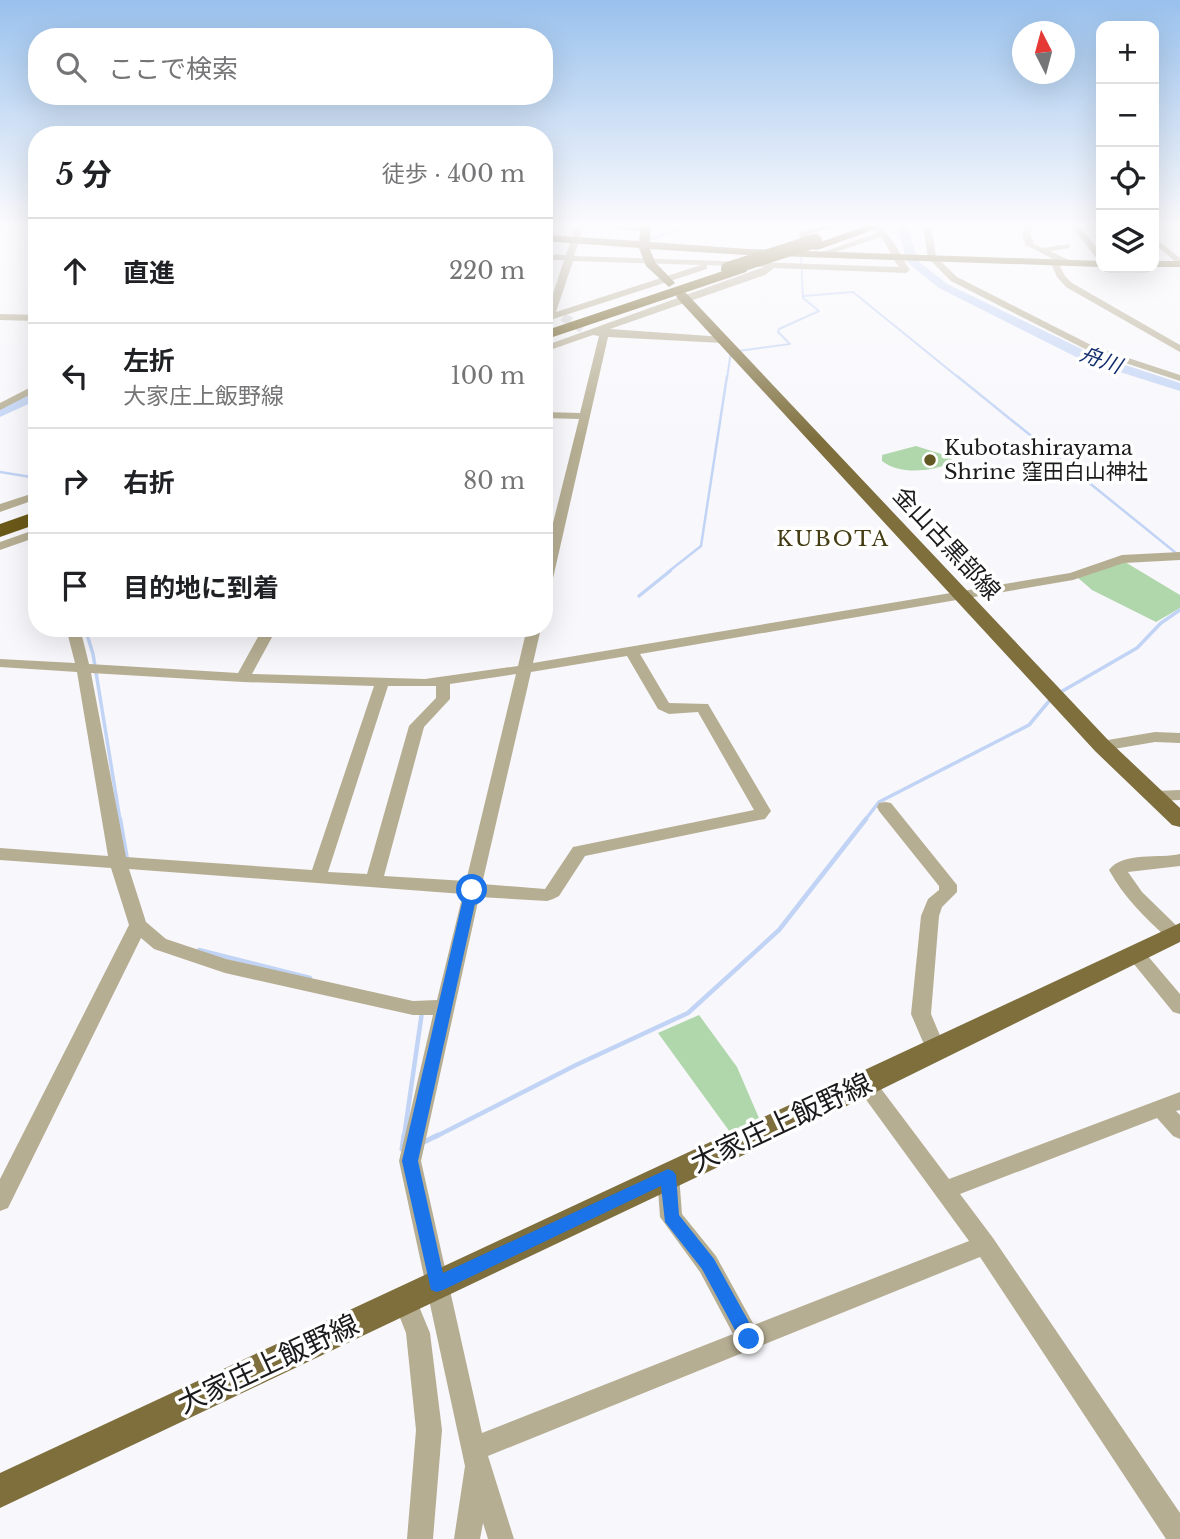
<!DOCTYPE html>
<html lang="ja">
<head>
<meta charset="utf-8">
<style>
  :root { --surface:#fff; --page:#f2f2f2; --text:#202124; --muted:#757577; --line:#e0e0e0 }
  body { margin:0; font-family:"Libre Baskerville","Noto Sans JP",serif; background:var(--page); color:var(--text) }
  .controls { position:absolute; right:21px; top:21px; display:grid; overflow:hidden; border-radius:14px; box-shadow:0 7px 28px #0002 }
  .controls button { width:63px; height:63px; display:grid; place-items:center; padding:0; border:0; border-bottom:2px solid var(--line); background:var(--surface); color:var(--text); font:35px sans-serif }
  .compass { position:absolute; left:1012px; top:21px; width:63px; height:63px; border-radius:50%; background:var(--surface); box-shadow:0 7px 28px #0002; rotate:354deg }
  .stop { position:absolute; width:21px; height:21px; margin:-16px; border:5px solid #1a73e8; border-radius:50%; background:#fff }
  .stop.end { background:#1a73e8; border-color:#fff; box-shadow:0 2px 7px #0008 }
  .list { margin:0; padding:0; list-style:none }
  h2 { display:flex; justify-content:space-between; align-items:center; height:91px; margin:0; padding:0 28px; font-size:30px }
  h2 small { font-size:23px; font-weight:400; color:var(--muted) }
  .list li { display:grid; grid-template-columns:46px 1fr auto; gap:21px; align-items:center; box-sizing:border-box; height:105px; padding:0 28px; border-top:2px solid var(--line) }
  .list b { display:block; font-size:26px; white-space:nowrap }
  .list p { margin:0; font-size:23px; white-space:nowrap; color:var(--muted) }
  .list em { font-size:23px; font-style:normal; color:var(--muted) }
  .icon { flex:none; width:38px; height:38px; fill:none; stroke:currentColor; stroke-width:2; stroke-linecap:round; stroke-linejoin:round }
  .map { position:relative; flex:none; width:1180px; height:1539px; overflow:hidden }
  .search { position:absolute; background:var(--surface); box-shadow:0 7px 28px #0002; left:28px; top:28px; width:525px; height:77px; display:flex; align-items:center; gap:18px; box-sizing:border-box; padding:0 24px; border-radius:28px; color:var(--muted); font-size:26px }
  .panel { position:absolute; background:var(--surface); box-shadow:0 7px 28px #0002; left:28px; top:126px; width:525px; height:511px; border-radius:28px }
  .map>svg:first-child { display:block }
  .green { fill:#b0d6ab }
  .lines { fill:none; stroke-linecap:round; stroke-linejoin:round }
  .stream-far4 { stroke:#c2d4f5; stroke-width:2 }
  .stream-far3 { stroke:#c2d4f5; stroke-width:2.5 }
  .stream-far2 { stroke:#c2d4f5; stroke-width:3.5 }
  .stream-far1 { stroke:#c2d4f5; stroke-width:4.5 }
  .stream { stroke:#c2d4f5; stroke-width:5 }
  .river { fill:#c2d4f5; fill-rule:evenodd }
  .minor-tunnel { stroke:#d7d6da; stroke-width:9; stroke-dasharray:9 4.5; stroke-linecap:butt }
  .minor { fill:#b6ae93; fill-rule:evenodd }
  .major { fill:#7e6f3d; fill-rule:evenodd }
  .highway { fill:#6b5919; fill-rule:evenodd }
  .highway-bridge { stroke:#6b5919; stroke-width:14 }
  .route { fill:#1a73e8 }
  .poi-dot { fill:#615824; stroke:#fff; stroke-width:2.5 }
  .labels { text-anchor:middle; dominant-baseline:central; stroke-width:7; stroke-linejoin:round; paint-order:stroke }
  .far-water-label { font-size:21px; font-style:italic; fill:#132e6d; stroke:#fff }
  .far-poi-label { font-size:21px; fill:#1b1a1c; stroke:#fff; text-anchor:start }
  .far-neighbourhood-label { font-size:21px; letter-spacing:2px; fill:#443d14; stroke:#fff }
  .street-label { font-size:24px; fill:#1b1a1c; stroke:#fff }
  .near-street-label { font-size:28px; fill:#1b1a1c; stroke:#fff }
</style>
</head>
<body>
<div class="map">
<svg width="1180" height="1539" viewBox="0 0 1180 1539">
  <rect width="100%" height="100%" fill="#f8f7fb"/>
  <!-- green -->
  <path class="green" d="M916 446 951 457 952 462C933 472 899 475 882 461V455Z
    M1125 562 1180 595V608L1156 622 1092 590 1077 577Z
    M699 1015 737 1067 762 1125 735 1139 658 1033Z"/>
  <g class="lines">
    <!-- stream-far4 -->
    <path class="stream-far4" d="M799 225 800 237
      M649 240 687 225
      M803 296 853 292 959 378
      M738 351 790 344 778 332 779 329 819 311 803 298 801 255
      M727 378 731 352"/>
    <!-- stream-far3 -->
    <path class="stream-far3" d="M957 376 1176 553
      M0 472 37 478
      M668 572 701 546 727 376"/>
    <!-- stream-far2 -->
    <path class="stream-far2" d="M639 596 670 571
      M85 628 93 654 120 820
      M1059 693 1137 648 1161 623 1180 610
      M865 820 879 802 1029 725 1050 700"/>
    <!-- stream-far1 -->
    <path class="stream-far1" d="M120 819 127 860
      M199 950 310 978
      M404 1137 422 1012
      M435 1137 576 1065 688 1013 779 930 866 819"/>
    <!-- stream -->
    <path class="stream" d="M422 1143 438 1135
      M402 1149 404 1135"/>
    <!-- river -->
    <path class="river" d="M897 225H907L918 261 947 284 1092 354 1180 383V391L1082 360 939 288 907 262Z
      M37 390V400L0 417V407Z"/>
    <!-- minor-tunnel -->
    <path class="minor-tunnel" d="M563 317 583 329"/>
    <!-- minor -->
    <path class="minor" d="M0 225H8L0 231Z
      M576 225H584L574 256 899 267C891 257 889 247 881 237L824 256 817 254 877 233 874 229 878 227C895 237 899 255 910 270L906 273 774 268 765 275 610 329 723 337 728 340 723 343 608 337 551 587 544 591V559L579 419 544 418V412L580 413 599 336 593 335 544 352V346L764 267 707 265V269L544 322 564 260H544V254L566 255ZM573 261 701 265 556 312Z
      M614 225 646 226 650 228C642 232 621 232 614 225Z
      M828 225H840L808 235 806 242 786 248 782 246 799 239 801 232Z
      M923 225H931L936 257 957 277 1095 347 1180 375V381L1089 351 951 281 928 258Z
      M1025 225H1033L1030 234 1034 244 1042 248 1070 244V248L1050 251 1071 261 1072 263 1068 266 1058 262 1065 276 1072 283 1180 345V352L1066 287 1057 277 1051 263 1057 261 1026 245 1022 234Z
      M1070 225H1078L1101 253V260H1098Z
      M1154 237 1180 258V266L1154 243Z
      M0 314 37 315V321L0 320Z
      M37 384V391L0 410V403Z
      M37 492V499L0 512V504Z
      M37 529V537L0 550V542Z
      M1180 552V560L1124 563 1073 580 640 654 669 703 708 704 771 811 765 819 759 820 585 856 559 896 553 899 547 901 479 897 421 1161 482 1433 733 1334 700 1272 660 1217 657 1175 660 1168 668 1166 676 1168 679 1175 682 1214 716 1256 754 1325 969 1241 859 1090 856 1084 859 1078 866 1076 873 1078 949 1179 1180 1092V1110L1176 1111 1180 1115V1139L1173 1136 1157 1118 960 1194 993 1238 1180 1513V1539H1166L980 1257 488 1456 514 1539H488L483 1523 480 1539H454L465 1466 399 1161 433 1015H413L225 973 154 949 141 938 8 1208 0 1211V1179L129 925 111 868 0 860V848L108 856 77 672 0 667V659L75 663 66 628H80L89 664 238 673 263 628H277L252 674 425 679 518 666 527 628H541L533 663 1070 573 1122 555ZM627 656 658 709 669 714 698 712 754 810 573 847 545 889 482 884 531 672ZM91 673 243 682 374 686 312 870 126 857ZM516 674 466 881 384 876 424 727 450 699V684ZM388 686H436V698L409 726 367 874 328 872ZM129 869 463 894 437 1000 413 1001 226 959 166 939 146 922Z
      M1155 732 1180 733V743L1155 742 1102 751 1094 746 1102 741Z
      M1180 790V800L1155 801 1147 796 1155 791Z
      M885 802 891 803 957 885V892L942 907 939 916 931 1014 946 1050 943 1056 936 1058 929 1056 911 1014 921 916 928 899 939 890V886L879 811 877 807 879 803Z
      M1180 854V866L1128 872 1142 892 1180 929V939H1168C1145 917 1124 898 1109 870 1123 851 1160 859 1180 854Z
      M1135 946 1141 948 1180 994V1014L1173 1012 1129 958 1126 953 1129 948Z
      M405 1289 413 1292 430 1333 442 1430 433 1539H407L416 1430 406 1333 393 1300 397 1292Z"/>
    <!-- major -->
    <path class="major" d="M641 225H651L650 242 747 249 1101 261V267L747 255 650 249 655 262 675 283 669 287 646 266 639 248 544 241V235L639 241Z
      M1154 261H1180V267H1154Z
      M682 292 686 293 1109 741 1180 808V827L1172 825 1095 751 678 299 676 296Z
      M1180 923V942L876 1092 0 1508V1473Z"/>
    <!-- highway -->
    <path class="highway" d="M869 225H887L820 249 815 250 809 246Z
      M741 265 748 269 746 272 544 340V331Z
      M37 511V524L0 537V524Z"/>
    <!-- highway-bridge -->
    <path class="highway-bridge" d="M728 269 815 241"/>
  </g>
  <!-- sky -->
  <linearGradient id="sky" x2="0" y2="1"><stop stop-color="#99c1ed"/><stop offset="0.51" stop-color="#fcfbfd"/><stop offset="1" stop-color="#fcfbfd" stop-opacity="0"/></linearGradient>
  <rect width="1180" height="440" fill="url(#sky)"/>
  <!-- route -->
  <path class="route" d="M472 886 478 890 418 1161 443 1273 668 1169 673 1171 676 1175 679 1215 714 1259 755 1333 758 1339 755 1345 749 1347 743 1345 702 1269 665 1222 661 1186 443 1290 437 1292 431 1290 402 1161 465 890Z"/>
  <!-- markers -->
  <circle class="poi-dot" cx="930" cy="460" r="7"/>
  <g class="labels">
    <!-- far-water labels -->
    <g class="far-water-label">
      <text transform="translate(1101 360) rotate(20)">舟川</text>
    </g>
    <!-- far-poi labels -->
    <g class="far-poi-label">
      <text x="944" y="448">Kubotashirayama<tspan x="944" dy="24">Shrine 窪田白山神社</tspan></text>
    </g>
    <!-- far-neighbourhood labels -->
    <g class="far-neighbourhood-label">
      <text x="833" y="539">KUBOTA</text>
    </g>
    <!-- street labels -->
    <g class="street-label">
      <text transform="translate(947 543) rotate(47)">金山古黒部線</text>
    </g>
    <!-- near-street labels -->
    <g class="near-street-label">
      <text transform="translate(781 1123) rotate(-25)">大家庄上飯野線</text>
      <text transform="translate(268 1364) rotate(-25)">大家庄上飯野線</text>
    </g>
  </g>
</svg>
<div class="controls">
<button>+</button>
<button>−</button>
<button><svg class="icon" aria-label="locate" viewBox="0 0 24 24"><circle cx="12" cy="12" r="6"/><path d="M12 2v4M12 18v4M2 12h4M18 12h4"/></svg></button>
<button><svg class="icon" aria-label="layers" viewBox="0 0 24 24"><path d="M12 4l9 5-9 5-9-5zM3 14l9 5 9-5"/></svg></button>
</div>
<svg class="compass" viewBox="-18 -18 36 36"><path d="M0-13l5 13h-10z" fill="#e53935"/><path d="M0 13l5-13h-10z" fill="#757577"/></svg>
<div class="stop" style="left:472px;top:890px"></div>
<div class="stop end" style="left:749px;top:1339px"></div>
<div class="search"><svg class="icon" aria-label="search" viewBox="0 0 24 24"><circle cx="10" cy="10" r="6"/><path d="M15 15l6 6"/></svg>ここで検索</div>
<section class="panel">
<h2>5 分<small>徒歩 · 400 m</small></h2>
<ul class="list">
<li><svg class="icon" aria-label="ahead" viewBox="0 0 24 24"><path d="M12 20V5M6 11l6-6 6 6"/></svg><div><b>直進</b></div><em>220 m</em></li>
<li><svg class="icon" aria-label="left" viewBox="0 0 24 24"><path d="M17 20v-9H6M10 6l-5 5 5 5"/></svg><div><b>左折</b><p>大家庄上飯野線</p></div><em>100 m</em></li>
<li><svg class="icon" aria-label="right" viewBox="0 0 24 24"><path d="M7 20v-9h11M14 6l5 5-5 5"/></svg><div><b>右折</b></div><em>80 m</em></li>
<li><svg class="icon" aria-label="arrive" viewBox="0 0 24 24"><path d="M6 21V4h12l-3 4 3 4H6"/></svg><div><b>目的地に到着</b></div></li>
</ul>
</section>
</div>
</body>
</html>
